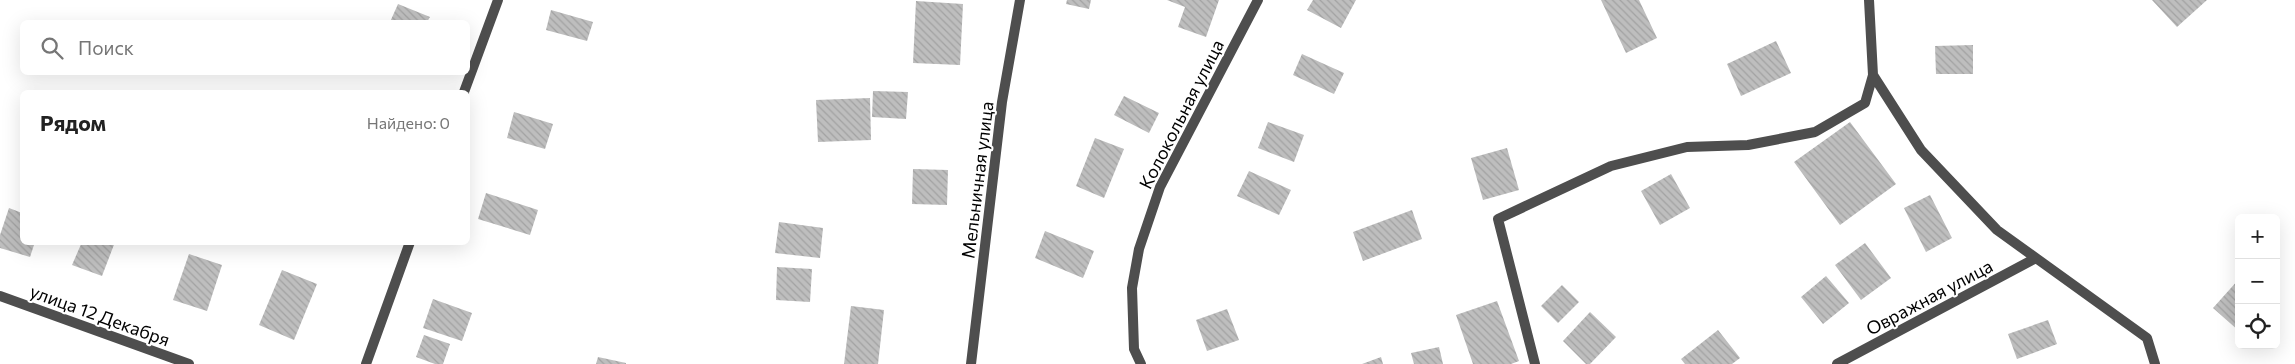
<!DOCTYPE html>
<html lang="ru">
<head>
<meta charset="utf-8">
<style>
  :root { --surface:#fff; --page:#f2f2f2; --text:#222; --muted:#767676; --line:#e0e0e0 }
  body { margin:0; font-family:Commissioner,sans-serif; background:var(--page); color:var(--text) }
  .controls { position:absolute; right:15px; bottom:15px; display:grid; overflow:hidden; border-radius:8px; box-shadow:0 5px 20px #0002 }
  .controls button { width:45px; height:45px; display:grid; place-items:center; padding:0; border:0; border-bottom:1px solid var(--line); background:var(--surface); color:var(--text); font:25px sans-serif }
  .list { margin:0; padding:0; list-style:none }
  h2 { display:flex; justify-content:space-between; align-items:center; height:65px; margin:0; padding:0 20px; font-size:21px }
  h2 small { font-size:16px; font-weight:400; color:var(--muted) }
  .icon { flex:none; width:28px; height:28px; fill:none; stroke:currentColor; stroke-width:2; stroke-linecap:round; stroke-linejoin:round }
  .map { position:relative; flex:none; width:2295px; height:364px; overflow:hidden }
  .search { position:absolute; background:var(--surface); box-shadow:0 5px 20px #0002; left:20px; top:20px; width:450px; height:55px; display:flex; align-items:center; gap:12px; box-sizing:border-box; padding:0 18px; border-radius:8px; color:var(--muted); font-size:19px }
  .panel { position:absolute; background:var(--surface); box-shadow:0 5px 20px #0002; left:20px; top:90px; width:450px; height:155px; border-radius:8px }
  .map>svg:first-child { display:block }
  .building { fill:url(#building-back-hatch) }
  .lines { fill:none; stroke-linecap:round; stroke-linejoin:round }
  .street { stroke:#4e4e4e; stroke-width:10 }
  .labels { text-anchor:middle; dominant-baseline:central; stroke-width:4; stroke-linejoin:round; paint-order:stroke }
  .street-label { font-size:18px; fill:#000; stroke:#fff }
</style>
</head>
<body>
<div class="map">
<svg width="2295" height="364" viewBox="0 0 2295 364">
  <defs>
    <pattern id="building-back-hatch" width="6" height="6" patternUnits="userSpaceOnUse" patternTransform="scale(1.25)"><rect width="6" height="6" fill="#bebebe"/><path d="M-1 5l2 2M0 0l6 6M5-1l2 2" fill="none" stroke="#a2a2a2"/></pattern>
  </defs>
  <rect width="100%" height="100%" fill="#fff"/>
  <!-- building -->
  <path class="building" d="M1067 0H1091L1089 9 1066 4Z
    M1167 0H1219L1206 37 1178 27 1185 7Z
    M1313 0H1356L1341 28 1307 10Z
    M1601 0H1639L1657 38 1626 53Z
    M2152 0H2207L2177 27Z
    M916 1 963 4 960 65 913 63Z
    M398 4 430 17 427 22H390Z
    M551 10 593 22 587 41 546 30Z
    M1776 41 1791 73 1741 96 1727 64Z
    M1973 45V74H1936L1935 46Z
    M1302 54 1344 73 1334 94 1293 75Z
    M873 91 908 92 906 119 872 117Z
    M1124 96 1159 113 1149 133 1114 115Z
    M870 98 871 140 818 142 816 100Z
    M514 112 553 124 545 149 507 138Z
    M1268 122 1304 135 1294 162 1258 148Z
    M1850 122 1896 184 1840 225 1794 162Z
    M1095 138 1124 149 1104 198 1076 186Z
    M1507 148 1519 190 1483 200 1471 158Z
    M913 169 948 170 947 205 912 204Z
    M1249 171 1291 190 1279 215 1237 196Z
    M1671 174 1690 208 1660 225 1641 191Z
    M486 193 538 210 530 235 478 219Z
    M1930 195 1952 238 1926 252 1904 208Z
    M9 208 22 213V242H35L30 257 0 248V235Z
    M1412 210 1422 239 1363 261 1353 232Z
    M779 222 823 228 820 258 775 253Z
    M1045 231 1094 251 1083 278 1035 258Z
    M82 242H115L102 276 72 265Z
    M1865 243 1891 278 1861 300 1835 265Z
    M189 254 222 265 207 311 173 300Z
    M777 267 812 269 810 302 776 300Z
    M282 270 317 284 294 340 259 325Z
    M1826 276 1849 303 1823 324 1801 297Z
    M2239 279V331L2213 308Z
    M1562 285 1579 302 1558 323 1541 306Z
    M433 299 472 313 462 341 423 328Z
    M1497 301 1519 361 1511 364H1473L1456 315Z
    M851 306 884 310 878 364H844Z
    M1227 309 1239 340 1207 351 1196 320Z
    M1590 312 1616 337 1590 364H1586L1563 341Z
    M2048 320 2057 344 2017 359 2008 334Z
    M1718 330 1740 358 1732 364H1685L1681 359Z
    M424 335 450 344 443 364H435L416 357Z
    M1439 347 1443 364H1414L1411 353Z
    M598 357 626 363V364H596Z
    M1381 357 1383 364H1362Z"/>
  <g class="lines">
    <!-- street -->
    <path class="street" d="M1873 75 1921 150 1997 230 2147 338 2155 364
      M464 92 498 0
      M0 296 189 364
      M366 364 410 242
      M971 364 1002 102 1020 0
      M1141 364 1134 349 1132 288 1139 249 1160 187 1258 0
      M1535 364 1498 219 1611 166 1687 147 1748 145 1815 132 1865 103 1873 75 1869 0
      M1837 364 2036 258"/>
  </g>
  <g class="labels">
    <!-- street labels -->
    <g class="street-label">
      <text transform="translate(1181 114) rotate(-63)">Колокольная улица</text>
      <text transform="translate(977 180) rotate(-83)">Мельничная улица</text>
      <text transform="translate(1929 297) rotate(-28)">Овражная улица</text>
      <text transform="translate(100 315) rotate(20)">улица 12 Декабря</text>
    </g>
  </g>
</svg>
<div class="controls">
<button>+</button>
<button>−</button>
<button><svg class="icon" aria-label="locate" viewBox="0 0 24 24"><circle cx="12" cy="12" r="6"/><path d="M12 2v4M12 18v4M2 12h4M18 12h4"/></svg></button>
</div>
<div class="search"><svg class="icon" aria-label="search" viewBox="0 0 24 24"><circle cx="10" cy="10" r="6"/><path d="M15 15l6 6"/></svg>Поиск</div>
<section class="panel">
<h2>Рядом<small>Найдено: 0</small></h2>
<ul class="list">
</ul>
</section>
</div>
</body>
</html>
